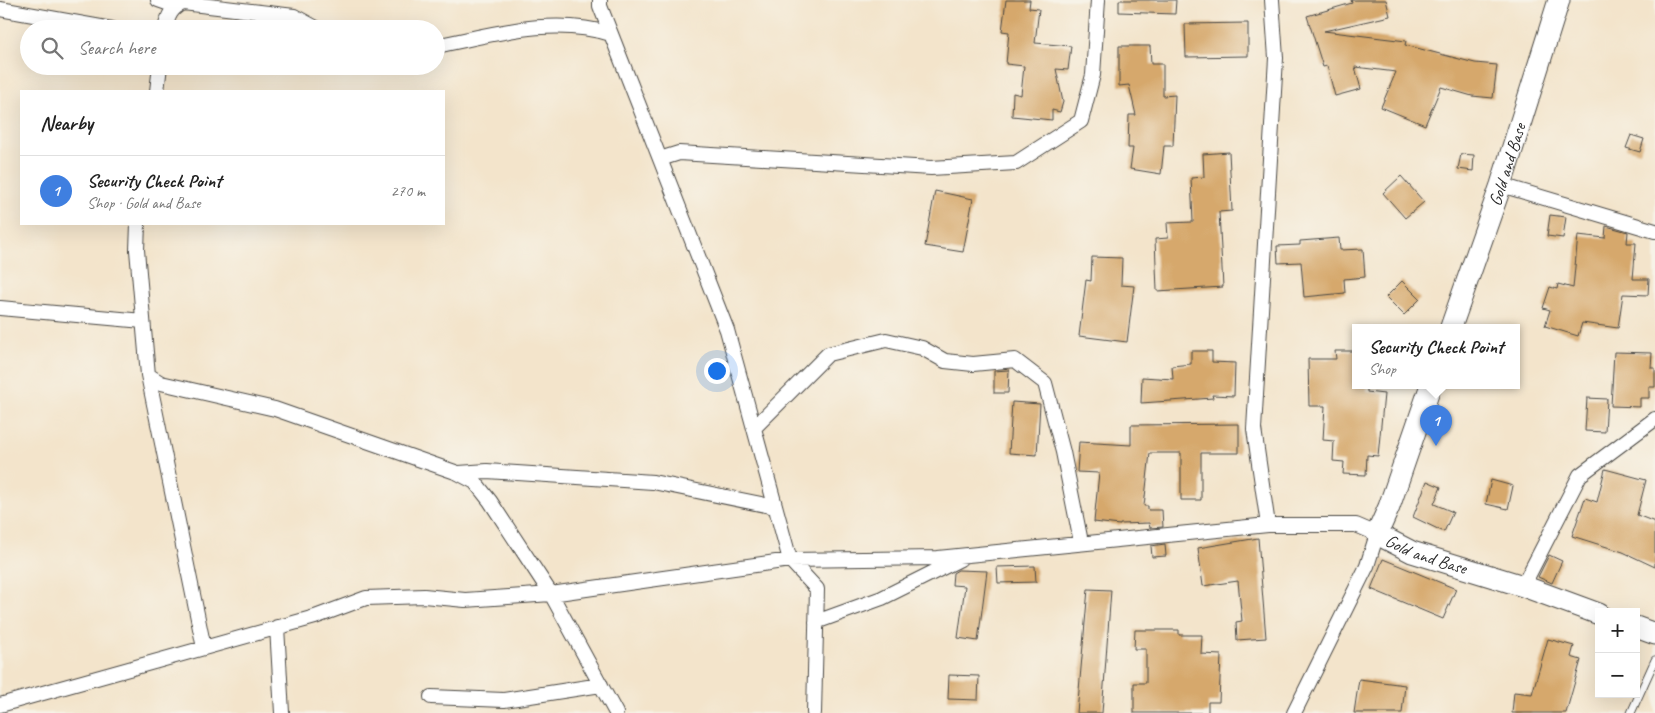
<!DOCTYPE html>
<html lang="en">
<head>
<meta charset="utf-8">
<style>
  :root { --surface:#fff; --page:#f6f6f6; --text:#222; --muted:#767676; --line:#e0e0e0; --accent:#b5179e }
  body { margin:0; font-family:Caveat,sans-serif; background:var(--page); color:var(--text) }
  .controls { position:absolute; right:15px; bottom:15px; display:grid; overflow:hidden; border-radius:0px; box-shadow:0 5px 20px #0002 }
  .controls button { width:45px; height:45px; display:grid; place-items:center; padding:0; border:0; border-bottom:1px solid var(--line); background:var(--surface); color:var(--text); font:25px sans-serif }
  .you { position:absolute; left:716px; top:370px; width:18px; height:18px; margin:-12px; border:4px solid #fff; border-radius:50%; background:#1a73e8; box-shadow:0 0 0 8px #1a73e833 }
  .badge { display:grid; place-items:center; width:32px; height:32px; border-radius:50%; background:var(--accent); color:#fff; font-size:16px; font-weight:700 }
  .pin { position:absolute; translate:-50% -41px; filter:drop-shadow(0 1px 2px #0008) }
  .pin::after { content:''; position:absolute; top:26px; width:18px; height:15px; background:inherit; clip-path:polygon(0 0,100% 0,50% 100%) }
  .popup { position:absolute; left:1352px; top:324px; width:168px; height:65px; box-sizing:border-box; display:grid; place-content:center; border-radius:0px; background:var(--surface); filter:drop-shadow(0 1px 4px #0005); font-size:16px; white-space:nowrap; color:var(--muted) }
  .popup b { font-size:19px; color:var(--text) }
  .popup::after { content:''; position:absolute; left:50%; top:100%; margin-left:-10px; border:10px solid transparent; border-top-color:var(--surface) }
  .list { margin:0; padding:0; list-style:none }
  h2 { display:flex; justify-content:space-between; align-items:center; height:65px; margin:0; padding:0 20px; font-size:21px }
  h2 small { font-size:16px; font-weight:400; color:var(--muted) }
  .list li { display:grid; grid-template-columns:32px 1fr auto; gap:15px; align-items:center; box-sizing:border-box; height:70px; padding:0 20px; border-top:1px solid var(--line) }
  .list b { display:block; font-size:19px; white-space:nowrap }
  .list p { margin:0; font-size:16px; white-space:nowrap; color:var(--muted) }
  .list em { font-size:16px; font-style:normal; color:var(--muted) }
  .icon { flex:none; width:28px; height:28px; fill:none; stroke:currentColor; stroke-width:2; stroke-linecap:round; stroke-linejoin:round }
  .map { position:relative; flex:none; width:1655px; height:713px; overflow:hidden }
  .search { position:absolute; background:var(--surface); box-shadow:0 5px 20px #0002; left:20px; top:20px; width:425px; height:55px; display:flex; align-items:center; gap:12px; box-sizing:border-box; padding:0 18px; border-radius:28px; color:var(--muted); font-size:19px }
  .panel { position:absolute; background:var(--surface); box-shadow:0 5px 20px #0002; left:20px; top:90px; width:425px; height:135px; border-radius:0px }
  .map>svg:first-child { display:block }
  .building { fill:#d6a86c }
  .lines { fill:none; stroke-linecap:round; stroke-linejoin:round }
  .service-casing { stroke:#494743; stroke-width:9 }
  .minor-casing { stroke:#494743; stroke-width:16 }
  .primary-casing { stroke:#494743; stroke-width:23 }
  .service { stroke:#fff; stroke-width:7 }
  .minor { stroke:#fff; stroke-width:14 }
  .primary { stroke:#fff; stroke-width:21 }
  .labels { text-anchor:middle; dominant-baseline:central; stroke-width:5; stroke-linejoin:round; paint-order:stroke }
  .street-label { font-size:18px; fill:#2b2b2b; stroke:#f7f3e8 }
</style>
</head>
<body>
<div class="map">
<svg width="1655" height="713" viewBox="0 0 1655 713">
  <rect width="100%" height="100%" fill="#f7f3e8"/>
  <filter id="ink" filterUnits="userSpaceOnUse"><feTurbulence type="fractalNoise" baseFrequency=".02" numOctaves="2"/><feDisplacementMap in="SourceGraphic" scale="10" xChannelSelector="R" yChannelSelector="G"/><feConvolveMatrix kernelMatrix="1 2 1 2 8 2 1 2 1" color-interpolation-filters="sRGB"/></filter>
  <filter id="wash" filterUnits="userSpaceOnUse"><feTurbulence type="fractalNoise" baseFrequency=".0096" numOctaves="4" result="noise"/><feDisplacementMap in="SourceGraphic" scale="20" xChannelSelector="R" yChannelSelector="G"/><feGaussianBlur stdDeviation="1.12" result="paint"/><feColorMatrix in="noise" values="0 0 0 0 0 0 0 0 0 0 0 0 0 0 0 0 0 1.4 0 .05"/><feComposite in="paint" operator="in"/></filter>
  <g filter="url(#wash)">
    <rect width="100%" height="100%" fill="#f3e4cb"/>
    <g id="blocks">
      <!-- building -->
      <path class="building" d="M1006 0H1030L1029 8 1039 9 1035 43 1071 46 1068 70 1056 69 1063 102 1060 112 1052 110V120L1012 116 1013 93 1021 95 1024 66 1006 64 1009 32 1002 31Z
        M1119 0H1176L1175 14 1119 12Z
        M1351 0H1386L1390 16 1324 31 1406 41 1405 45 1475 63 1497 65 1493 98 1472 96 1441 87 1425 125 1381 107 1396 72 1355 67 1361 89 1335 96 1327 66 1323 67 1307 16 1352 3Z
        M1248 23V56L1186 57 1185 24Z
        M1119 46H1150L1151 64H1163V96L1175 95 1173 146H1164L1161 174 1130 169 1133 148H1128L1129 115H1136L1129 85 1119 86Z
        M1631 135 1644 139 1640 152 1626 148Z
        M1229 152 1232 211 1219 212 1223 287 1157 291 1155 239 1168 238 1167 223 1193 222 1191 178 1204 177 1203 154Z
        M1461 154 1474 155 1473 171 1458 169Z
        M1401 176 1424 202 1405 218 1383 193Z
        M935 191 973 199 963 252 925 246Z
        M1550 215 1566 217 1563 238 1547 236Z
        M1606 226 1628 232 1627 243H1636L1633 279H1649L1648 295 1623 294 1618 328 1582 323 1578 336 1545 326 1550 310 1543 308 1550 287 1557 289 1558 284 1573 288 1578 235 1605 238Z
        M1339 238 1340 250 1363 249 1365 277 1344 279 1345 293 1304 297 1301 262 1278 263 1277 246 1300 245V241Z
        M1092 257 1122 258 1121 285 1134 286 1127 342 1079 336 1086 280 1091 281Z
        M1402 281 1420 299 1404 315 1386 297Z
        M1191 351H1212V362L1235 363 1234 396 1212 395 1213 398 1141 403 1142 377 1173 379 1172 366 1191 364Z
        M1335 351H1356V385H1367V392L1384 394 1378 456 1367 455 1366 475 1343 474 1344 462 1333 461 1334 441 1323 440 1325 406H1309L1308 359H1336Z
        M1614 352 1652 353 1651 368H1655V387H1649V398H1640V407L1611 406Z
        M1009 370 1008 393H994V371Z
        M1587 398 1607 399 1605 432 1585 431Z
        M1012 402 1040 404 1037 455 1009 453Z
        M1239 424V453H1201V500H1181V453H1150L1144 506H1148V510H1162L1163 527 1150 528 1149 523 1120 524V525L1094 522 1099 473 1077 472 1079 442 1131 445V425Z
        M1605 469 1646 480 1637 515 1655 522V567L1623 552 1572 536 1585 498 1597 502Z
        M1491 480 1513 486 1508 509 1486 504Z
        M1427 481 1441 487 1434 504 1453 512 1444 532 1413 517Z
        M1258 538 1266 638 1237 640 1236 622 1242 621 1238 581 1203 586 1198 548Z
        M1165 544 1166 556 1152 557 1151 546Z
        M1549 555 1562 561 1552 583 1538 577Z
        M1383 559 1456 589 1443 619 1371 589Z
        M1035 566 1036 582 998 583 997 567Z
        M958 570 987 571 978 641 958 638 965 586 952 585 953 573Z
        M1088 589 1111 590 1102 713H1077Z
        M1135 630H1179V635H1202L1201 654 1221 655 1219 702H1208V713H1134V683H1146V649H1134Z
        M1548 639 1574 646 1571 657 1581 660 1566 713H1512L1514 692 1532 694Z
        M949 675 979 676 978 700 948 699Z
        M1359 679 1405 685 1402 713H1354Z"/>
    </g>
  </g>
  <g filter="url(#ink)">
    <use href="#blocks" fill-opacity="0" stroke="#494743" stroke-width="1"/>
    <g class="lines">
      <defs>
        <path id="service" d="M1631 713 1655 660"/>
        <path id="minor" d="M158 0 175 6
          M600 0V6L611 34
          M0 9 112 29
          M165 29C168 16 171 8 183 3L294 16 318 29
          M436 46C495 34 552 16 611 34L727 330 790 560 817 589 814 713
          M157 91 160 66
          M660 159 679 153 931 168 1016 163 1081 121 1093 75 1098 0
          M1501 185 1655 231
          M138 224 137 250 148 375 161 383 275 409 458 473 475 482 490 501 551 594 616 713
          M0 308 143 321
          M148 375 204 648
          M754 428 828 354 886 340 922 348 945 361 973 364 1015 360 1045 383 1063 452 1081 542
          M459 473 487 471 653 482 775 507
          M1268 525 1254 429 1276 58 1272 0
          M1523 586 1580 475 1655 419
          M816 622 882 598 960 559
          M277 627 282 713
          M431 697 504 700 601 685
          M0 705 315 617 366 598 424 596 465 600 551 594 790 560 938 558 1268 525H1356L1377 534 1367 566 1294 713"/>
        <g id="primary">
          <path id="s1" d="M1451 327 1501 185 1559 0"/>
          <path id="s2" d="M1431 385 1389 507 1377 534 1412 552 1523 586 1599 614"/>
          <path d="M1636 627 1655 634"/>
        </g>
      </defs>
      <!-- service casing -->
      <use href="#service" class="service-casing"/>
      <!-- minor casing -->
      <use href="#minor" class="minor-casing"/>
      <!-- primary casing -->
      <use href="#primary" class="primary-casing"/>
      <!-- service -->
      <use href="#service" class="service"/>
      <!-- minor -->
      <use href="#minor" class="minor"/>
      <!-- primary -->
      <use href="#primary" class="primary"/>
    </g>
  </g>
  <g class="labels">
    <!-- street labels -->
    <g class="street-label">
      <text stroke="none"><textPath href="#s1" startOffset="172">Gold and Base</textPath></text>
      <text stroke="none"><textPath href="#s2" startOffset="212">Gold and Base</textPath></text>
    </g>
  </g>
</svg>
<div class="controls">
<button>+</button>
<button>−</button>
</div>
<div class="you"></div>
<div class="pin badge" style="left:1436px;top:446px;background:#3f7fe0">1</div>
<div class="popup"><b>Security Check Point</b>Shop</div>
<div class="search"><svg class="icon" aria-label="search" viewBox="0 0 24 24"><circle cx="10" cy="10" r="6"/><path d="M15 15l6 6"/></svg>Search here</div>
<section class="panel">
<h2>Nearby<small></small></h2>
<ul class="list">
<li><span class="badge" style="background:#3f7fe0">1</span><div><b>Security Check Point</b><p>Shop · Gold and Base</p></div><em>270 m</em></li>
</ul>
</section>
</div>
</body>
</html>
